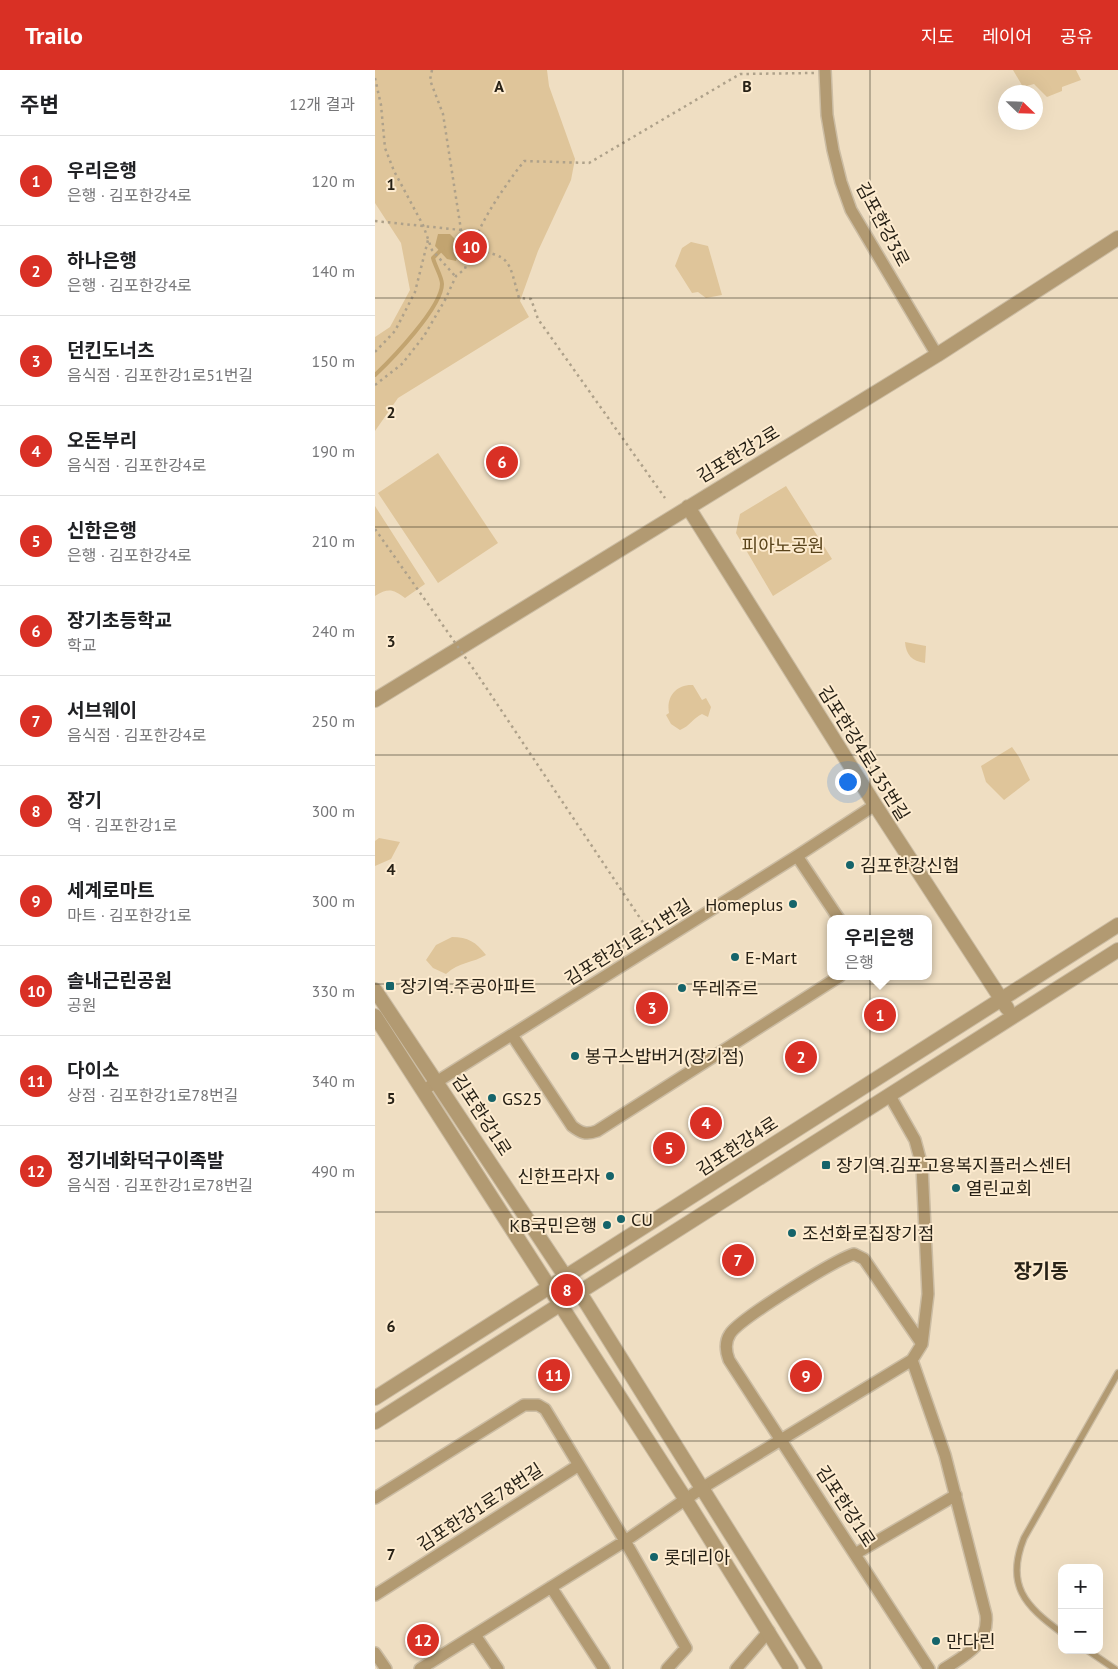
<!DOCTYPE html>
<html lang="ko">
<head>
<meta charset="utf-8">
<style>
  :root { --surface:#fff; --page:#f2f2f2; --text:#202124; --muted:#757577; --line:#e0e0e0; --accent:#d93025 }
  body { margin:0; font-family:"PT Sans","Noto Sans KR",sans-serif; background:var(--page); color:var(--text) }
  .controls { position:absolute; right:15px; bottom:15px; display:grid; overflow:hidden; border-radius:10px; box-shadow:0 5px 20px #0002 }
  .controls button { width:45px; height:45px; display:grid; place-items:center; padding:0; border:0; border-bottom:1px solid var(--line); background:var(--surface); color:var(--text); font:25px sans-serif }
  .compass { position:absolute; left:623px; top:15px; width:45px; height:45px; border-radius:50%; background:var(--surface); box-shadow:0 5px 20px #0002; rotate:113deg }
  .you { position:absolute; left:472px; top:711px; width:18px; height:18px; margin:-12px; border:4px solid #fff; border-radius:50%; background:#1a73e8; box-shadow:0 0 0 8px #1a73e833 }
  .badge { display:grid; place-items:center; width:32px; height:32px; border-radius:50%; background:var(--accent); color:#fff; font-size:16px; font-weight:700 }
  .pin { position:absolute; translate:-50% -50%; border:2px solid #fff; box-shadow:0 1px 5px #0006 }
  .popup { position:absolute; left:452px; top:845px; width:105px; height:65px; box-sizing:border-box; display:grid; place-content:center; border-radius:10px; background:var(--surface); filter:drop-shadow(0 1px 4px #0005); font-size:16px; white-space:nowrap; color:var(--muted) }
  .popup b { font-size:19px; color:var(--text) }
  .popup::after { content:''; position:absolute; left:50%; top:100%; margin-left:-10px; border:10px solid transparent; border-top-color:var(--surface) }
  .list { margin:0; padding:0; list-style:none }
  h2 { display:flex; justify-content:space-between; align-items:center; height:65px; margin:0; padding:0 20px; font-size:21px }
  h2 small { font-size:16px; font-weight:400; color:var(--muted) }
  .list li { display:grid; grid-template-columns:32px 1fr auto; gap:15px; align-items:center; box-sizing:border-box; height:90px; padding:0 20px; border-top:1px solid var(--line) }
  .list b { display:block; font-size:19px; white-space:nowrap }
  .list p { margin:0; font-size:16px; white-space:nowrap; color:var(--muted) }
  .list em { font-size:16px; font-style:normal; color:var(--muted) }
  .map { position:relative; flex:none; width:743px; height:1599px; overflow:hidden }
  header { display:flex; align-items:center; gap:30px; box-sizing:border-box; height:70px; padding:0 25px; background:var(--accent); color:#fff }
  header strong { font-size:24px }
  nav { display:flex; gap:28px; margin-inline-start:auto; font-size:18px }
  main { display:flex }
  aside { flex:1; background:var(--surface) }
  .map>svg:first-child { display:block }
  .green { fill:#dfc59a }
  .water { fill:#c2a470 }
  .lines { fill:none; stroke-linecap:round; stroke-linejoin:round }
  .stream { stroke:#c2a470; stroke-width:4 }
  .service-casing { stroke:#cbbca3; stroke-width:8 }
  .minor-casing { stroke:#cbbca3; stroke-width:14 }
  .tertiary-casing { stroke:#cbbca3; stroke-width:16 }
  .path { stroke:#aea18a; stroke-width:2.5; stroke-dasharray:2.5 4; stroke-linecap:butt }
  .service { stroke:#b29a72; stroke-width:5.5 }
  .minor { stroke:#b29a72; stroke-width:11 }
  .tertiary { stroke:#b29a72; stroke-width:14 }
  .path-bridge { stroke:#aea18a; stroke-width:2.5; stroke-dasharray:2.5 4; stroke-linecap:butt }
  .grid { fill:none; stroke:#272116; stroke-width:1; stroke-opacity:0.55 }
  .poi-dot { fill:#16646a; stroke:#fdebcf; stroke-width:2 }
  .labels { text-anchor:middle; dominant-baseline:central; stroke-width:4; stroke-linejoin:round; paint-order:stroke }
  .street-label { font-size:18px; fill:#272116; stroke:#fdebcf }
  .park-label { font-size:18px; fill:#59431a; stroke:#fdebcf }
  .poi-label { font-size:18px; fill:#272116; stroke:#fdebcf; text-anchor:start }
  .quarter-label { font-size:20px; font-weight:bold; fill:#272116; stroke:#fdebcf }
  .grid-label { font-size:16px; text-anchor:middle; font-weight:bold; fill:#272116; stroke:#fdebcf; stroke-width:4; stroke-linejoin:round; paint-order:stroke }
</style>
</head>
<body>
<header>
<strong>Trailo</strong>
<nav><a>지도</a><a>레이어</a><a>공유</a></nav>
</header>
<main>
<aside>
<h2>주변<small>12개 결과</small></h2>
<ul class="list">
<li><span class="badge">1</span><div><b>우리은행</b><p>은행 · 김포한강4로</p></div><em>120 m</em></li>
<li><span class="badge">2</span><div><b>하나은행</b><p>은행 · 김포한강4로</p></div><em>140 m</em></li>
<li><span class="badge">3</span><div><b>던킨도너츠</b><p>음식점 · 김포한강1로51번길</p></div><em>150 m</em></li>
<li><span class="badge">4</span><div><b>오돈부리</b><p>음식점 · 김포한강4로</p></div><em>190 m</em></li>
<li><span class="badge">5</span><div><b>신한은행</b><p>은행 · 김포한강4로</p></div><em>210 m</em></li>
<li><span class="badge">6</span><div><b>장기초등학교</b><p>학교</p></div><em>240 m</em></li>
<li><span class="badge">7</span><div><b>서브웨이</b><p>음식점 · 김포한강4로</p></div><em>250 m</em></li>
<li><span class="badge">8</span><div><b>장기</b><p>역 · 김포한강1로</p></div><em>300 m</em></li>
<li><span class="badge">9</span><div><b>세계로마트</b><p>마트 · 김포한강1로</p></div><em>300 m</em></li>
<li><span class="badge">10</span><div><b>솔내근린공원</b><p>공원</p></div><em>330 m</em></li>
<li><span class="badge">11</span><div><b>다이소</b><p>상점 · 김포한강1로78번길</p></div><em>340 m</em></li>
<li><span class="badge">12</span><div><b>정기네화덕구이족발</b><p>음식점 · 김포한강1로78번길</p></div><em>490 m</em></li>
</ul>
</aside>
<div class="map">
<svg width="743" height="1599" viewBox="0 0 743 1599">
  <rect width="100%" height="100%" fill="#efdec2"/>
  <!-- green -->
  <path class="green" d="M0 0H172L174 16 200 89 196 110 163 181 145 231 154 247 23 328 0 361V267L15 257 35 220 26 173 0 133Z
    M638 0H701L706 10 687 17V21L672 27 659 14 648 17Z
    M316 172 333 176 347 225 331 228 323 222 317 223 300 196 307 178Z
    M63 383 123 473 63 513 3 423Z
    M411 416 457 489 398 526 361 463 365 444Z
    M0 436 50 514 30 528C18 519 13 518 0 526Z
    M530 572 551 576 550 593C537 591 531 585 530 572Z
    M318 615 327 630 331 628 336 637 333 647 327 644C318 648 315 656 305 660L296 654 291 645 294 643C291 627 301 614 318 615Z
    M637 677 644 687 655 710 629 730 611 712 606 696Z
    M4 768 25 772 16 789 0 796V771Z
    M77 867C93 867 101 872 111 885 98 893 84 892 71 904L58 898 51 890 61 875Z"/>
  <!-- water -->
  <path class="water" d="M75 164C84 172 85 179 81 191L72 189 60 176 63 164Z"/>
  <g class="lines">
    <!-- stream -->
    <path class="stream" d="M0 305C17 289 67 237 67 214 67 207 60 196 58 188L68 178"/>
    <defs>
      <path id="service" d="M687 1563C650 1536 630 1515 649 1468L743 1303
        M712 1580 740 1599"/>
      <path id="minor" d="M450 0 452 45 458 80 466 112 476 140 562 285
        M422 786 464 849
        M137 965 197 1056C206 1063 211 1065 222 1061L465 906
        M55 1016 422 786 500 735
        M547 1274 489 1189 479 1184C460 1190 364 1249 355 1264 349 1273 351 1282 354 1290L554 1599
        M537 1290 570 1385 611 1545C614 1574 591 1585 569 1599
        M0 1428 149 1335H163L170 1339 250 1471 311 1578 292 1599
        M480 1484 581 1425
        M176 1517 229 1599
        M0 1525 204 1395
        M100 1565 123 1599
        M0 1583 11 1599
        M45 1599 250 1471 327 1418 537 1290 547 1274 553 1224 547 1096 540 1070 515 1026
        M361 1599 394 1561"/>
      <path id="tertiary" d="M313 437 500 735 632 938
        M0 630 562 285 743 168
        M0 920 190 1206 205 1223 440 1599
        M0 946 311 1430 416 1599
        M0 1328 743 855
        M0 1352 743 880"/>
    </defs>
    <!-- service casing -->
    <use href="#service" class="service-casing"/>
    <!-- minor casing -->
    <use href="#minor" class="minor-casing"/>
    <!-- tertiary casing -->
    <use href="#tertiary" class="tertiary-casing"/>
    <!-- path -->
    <path class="path" d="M57 0 55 10 68 44 86 160 95 179C137 186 133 189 144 228L156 229 163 249 290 428
      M0 8 6 35 10 78 19 101 48 155 57 180 80 206
      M0 151 86 160
      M0 282 20 261 40 222 53 170
      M0 315 27 294 49 266 70 230 81 206 90 199C100 158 124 124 149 91L214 93 365 4 439 3
      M0 459 60 544
      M104 607 273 860"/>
    <!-- service -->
    <use href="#service" class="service"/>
    <!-- minor -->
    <use href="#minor" class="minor"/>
    <!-- tertiary -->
    <use href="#tertiary" class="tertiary"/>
    <!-- path-bridge -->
    <path class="path-bridge" d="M60 544 104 607"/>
  </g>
  <!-- grid -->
  <path class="grid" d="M248 0V1599M495 0V1599M0 228H743M0 457H743M0 685H743M0 914H743M0 1142H743M0 1371H743"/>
  <!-- markers -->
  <g class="poi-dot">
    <circle cx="475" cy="795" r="5"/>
    <circle cx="418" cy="834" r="5"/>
    <circle cx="360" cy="887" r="5"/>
    <rect x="10" y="911" width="10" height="10" rx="2.5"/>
    <circle cx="307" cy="918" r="5"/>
    <circle cx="200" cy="986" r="5"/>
    <circle cx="117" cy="1028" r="5"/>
    <rect x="446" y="1090" width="10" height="10" rx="2.5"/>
    <circle cx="235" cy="1106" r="5"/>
    <circle cx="581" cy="1118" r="5"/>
    <circle cx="246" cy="1149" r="5"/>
    <circle cx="232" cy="1155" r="5"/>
    <circle cx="417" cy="1163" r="5"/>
    <circle cx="279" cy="1487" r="5"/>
    <circle cx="561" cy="1571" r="5"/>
  </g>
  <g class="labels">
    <!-- street labels -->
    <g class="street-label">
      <text transform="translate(508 154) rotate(62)">김포한강3로</text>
      <text transform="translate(363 384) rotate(-31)">김포한강2로</text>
      <text transform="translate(489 683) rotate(58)">김포한강4로135번길</text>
      <text transform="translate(253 872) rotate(-32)">김포한강1로51번길</text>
      <text transform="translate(107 1045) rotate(57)">김포한강1로</text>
      <text transform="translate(362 1076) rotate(-33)">김포한강4로</text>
      <text transform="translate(471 1436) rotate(57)">김포한강1로</text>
      <text transform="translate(105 1437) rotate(-33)">김포한강1로78번길</text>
    </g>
    <!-- park labels -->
    <g class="park-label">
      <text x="408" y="475">피아노공원</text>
    </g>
    <!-- poi labels -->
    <g class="poi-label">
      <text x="485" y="795">김포한강신협</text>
      <text x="408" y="834" text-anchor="end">Homeplus</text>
      <text x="370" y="887">E-Mart</text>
      <text x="25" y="916">장기역.주공아파트</text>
      <text x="317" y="918">뚜레쥬르</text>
      <text x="210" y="986">봉구스밥버거(장기점)</text>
      <text x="127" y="1028">GS25</text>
      <text x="461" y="1095">장기역.김포고용복지플러스센터</text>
      <text x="225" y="1106" text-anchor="end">신한프라자</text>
      <text x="591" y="1118">열린교회</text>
      <text x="256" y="1149">CU</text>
      <text x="222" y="1155" text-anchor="end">KB국민은행</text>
      <text x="427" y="1163">조선화로집장기점</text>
      <text x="289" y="1487">롯데리아</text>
      <text x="571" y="1571">만다린</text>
    </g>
    <!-- quarter labels -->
    <g class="quarter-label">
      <text x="666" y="1201">장기동</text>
    </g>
  </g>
  <g class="grid-label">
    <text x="124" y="22">A</text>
    <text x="372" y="22">B</text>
    <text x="16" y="120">1</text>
    <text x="16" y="348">2</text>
    <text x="16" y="577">3</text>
    <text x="16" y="805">4</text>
    <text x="16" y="1034">5</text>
    <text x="16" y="1262">6</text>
    <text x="16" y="1490">7</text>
  </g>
</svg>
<div class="controls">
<button>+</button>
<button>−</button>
</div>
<svg class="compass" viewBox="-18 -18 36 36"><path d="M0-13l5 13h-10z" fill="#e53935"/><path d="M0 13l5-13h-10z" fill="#757577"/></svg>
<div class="you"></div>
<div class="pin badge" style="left:505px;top:945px">1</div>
<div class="popup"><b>우리은행</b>은행</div>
<div class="pin badge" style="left:426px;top:987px">2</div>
<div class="pin badge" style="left:277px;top:938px">3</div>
<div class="pin badge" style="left:331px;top:1053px">4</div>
<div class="pin badge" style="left:294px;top:1078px">5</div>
<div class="pin badge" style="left:127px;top:392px">6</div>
<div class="pin badge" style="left:363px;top:1190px">7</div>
<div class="pin badge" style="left:192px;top:1220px">8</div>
<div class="pin badge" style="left:431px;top:1306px">9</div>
<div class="pin badge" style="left:96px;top:177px">10</div>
<div class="pin badge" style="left:179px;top:1305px">11</div>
<div class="pin badge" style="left:48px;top:1570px">12</div>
</div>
</main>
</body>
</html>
